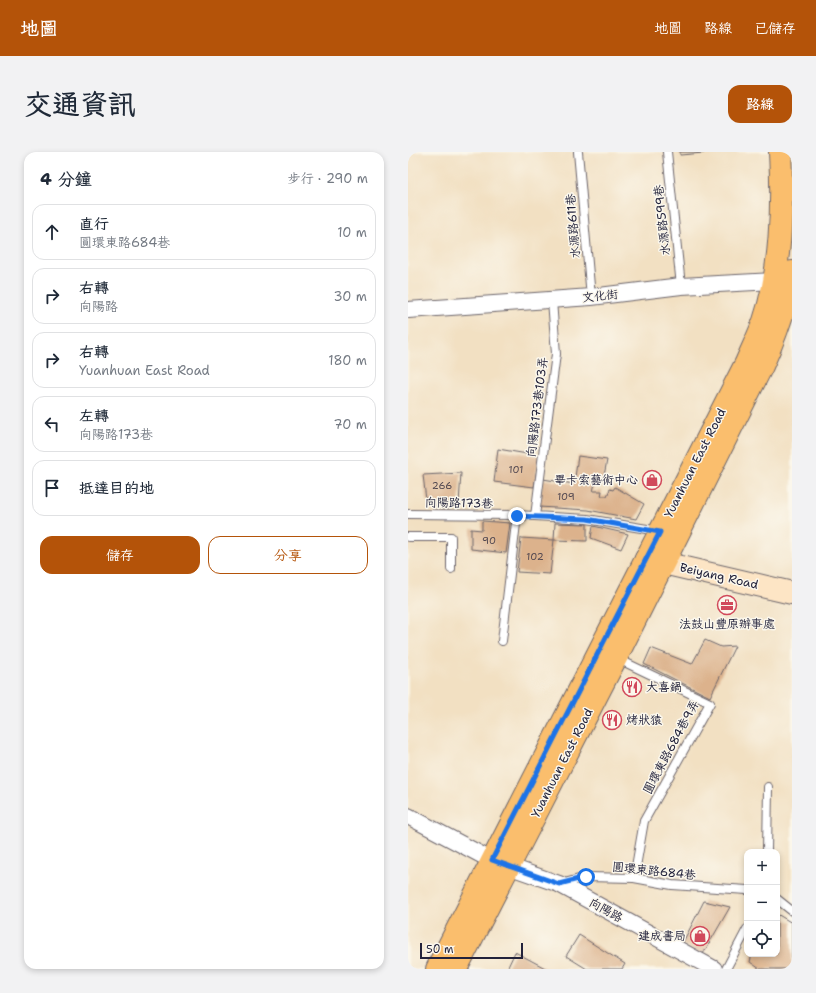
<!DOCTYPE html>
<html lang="zh-TW">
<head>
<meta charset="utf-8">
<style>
  :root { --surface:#fff; --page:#f2f2f3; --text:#1f2937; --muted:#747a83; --line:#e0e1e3; --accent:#b45309 }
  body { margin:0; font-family:"Shantell Sans","LXGW WenKai TC",sans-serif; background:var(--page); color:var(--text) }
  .controls { position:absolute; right:12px; bottom:12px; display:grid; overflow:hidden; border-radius:8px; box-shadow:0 2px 6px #0003 }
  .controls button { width:36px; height:36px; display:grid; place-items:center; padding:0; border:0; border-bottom:1px solid var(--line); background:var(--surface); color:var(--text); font:20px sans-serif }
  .scale { position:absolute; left:12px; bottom:10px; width:103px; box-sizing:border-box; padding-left:4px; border:2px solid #22223b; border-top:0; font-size:11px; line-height:14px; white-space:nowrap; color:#22223b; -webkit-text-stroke:3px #fbf7ec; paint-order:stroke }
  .stop { position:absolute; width:12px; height:12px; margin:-9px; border:3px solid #1a73e8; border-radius:50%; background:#fff }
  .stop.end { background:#1a73e8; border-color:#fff; box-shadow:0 1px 4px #0008 }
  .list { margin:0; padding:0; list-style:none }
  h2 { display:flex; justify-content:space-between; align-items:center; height:52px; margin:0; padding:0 16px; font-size:17px }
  h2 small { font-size:13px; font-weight:400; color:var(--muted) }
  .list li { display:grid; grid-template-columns:26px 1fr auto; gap:12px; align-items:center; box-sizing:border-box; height:56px; margin:0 8px 8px; padding:0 8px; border:1px solid var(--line); border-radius:12px }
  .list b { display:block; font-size:15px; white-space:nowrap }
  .list p { margin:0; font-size:13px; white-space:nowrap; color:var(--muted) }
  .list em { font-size:13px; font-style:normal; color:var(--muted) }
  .actions { display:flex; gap:8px; padding:12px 16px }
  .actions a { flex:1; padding:9px 0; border:1px solid var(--accent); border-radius:12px; text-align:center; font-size:14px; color:var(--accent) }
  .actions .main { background:var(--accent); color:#fff }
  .icon { flex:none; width:22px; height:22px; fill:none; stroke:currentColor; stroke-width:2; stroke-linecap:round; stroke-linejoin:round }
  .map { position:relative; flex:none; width:384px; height:817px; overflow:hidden; border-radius:12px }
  header { display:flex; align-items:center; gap:24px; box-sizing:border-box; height:56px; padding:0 20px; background:var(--accent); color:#fff }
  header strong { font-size:19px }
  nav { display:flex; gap:22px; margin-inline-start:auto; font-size:14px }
  .intro { display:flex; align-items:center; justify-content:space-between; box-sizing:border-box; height:96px; padding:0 24px }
  h1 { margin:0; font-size:28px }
  .button { padding:10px 18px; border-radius:12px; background:var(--accent); color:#fff; font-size:14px; font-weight:700 }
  main { display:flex; gap:24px; padding:0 24px }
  aside { flex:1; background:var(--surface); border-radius:12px; box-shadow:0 2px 6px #0003 }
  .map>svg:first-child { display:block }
  .building { fill:#dcb28c }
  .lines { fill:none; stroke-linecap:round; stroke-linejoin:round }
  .lane-casing { stroke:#6b646a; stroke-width:10 }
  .street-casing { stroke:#6b646a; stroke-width:18 }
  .secondary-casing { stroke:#6b646a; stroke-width:24 }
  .primary-casing { stroke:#6b646a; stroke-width:24 }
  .lane { stroke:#fff; stroke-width:8 }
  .street { stroke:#fff; stroke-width:16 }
  .secondary { stroke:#fde5c5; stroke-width:22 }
  .primary { stroke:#fabe6d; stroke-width:22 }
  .route { stroke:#1a73e8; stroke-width:5 }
  .labels { text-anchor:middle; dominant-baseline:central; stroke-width:3; stroke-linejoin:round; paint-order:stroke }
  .number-label { font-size:10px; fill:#50464f }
  .street-label { font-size:12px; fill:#22223b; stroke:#fbf7ec }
  .poi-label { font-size:12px; fill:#22223b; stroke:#fbf7ec; text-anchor:end }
</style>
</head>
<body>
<header>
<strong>地圖</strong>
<nav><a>地圖</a><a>路線</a><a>已儲存</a></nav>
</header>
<div class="intro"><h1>交通資訊</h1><a class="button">路線</a></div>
<main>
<aside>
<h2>4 分鐘<small>步行 · 290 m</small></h2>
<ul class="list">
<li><svg class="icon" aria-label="ahead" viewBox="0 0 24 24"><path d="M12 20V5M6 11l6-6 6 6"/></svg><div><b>直行</b><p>圓環東路684巷</p></div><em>10 m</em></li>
<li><svg class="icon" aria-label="right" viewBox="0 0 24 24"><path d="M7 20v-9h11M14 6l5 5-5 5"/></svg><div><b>右轉</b><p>向陽路</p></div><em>30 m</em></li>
<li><svg class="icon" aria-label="right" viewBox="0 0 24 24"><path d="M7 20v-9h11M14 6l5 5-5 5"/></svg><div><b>右轉</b><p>Yuanhuan East Road</p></div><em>180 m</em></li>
<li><svg class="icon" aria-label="left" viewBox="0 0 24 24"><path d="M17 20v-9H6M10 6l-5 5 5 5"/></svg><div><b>左轉</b><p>向陽路173巷</p></div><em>70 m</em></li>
<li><svg class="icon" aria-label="arrive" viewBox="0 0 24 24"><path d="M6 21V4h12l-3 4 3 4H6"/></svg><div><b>抵達目的地</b></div></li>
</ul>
<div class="actions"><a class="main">儲存</a><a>分享</a></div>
</aside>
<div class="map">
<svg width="384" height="817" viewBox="0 0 384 817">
  <rect width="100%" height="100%" fill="#fbf7ec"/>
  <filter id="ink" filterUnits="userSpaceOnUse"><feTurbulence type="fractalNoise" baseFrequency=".025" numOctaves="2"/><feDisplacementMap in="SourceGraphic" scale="8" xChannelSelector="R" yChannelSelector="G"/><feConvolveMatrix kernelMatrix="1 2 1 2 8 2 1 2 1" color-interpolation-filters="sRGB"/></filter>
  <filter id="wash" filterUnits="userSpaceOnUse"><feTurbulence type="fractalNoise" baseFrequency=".012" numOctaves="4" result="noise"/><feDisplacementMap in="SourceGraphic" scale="16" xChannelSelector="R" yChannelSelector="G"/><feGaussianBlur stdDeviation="0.9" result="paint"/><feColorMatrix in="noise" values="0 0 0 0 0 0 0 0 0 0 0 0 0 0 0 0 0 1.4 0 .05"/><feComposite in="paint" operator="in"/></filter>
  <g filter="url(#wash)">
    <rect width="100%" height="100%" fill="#f2e0c2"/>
    <g id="blocks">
      <!-- building -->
      <path class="building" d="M272 0H296V1L272 3Z
        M90 297 131 304 126 335 86 330Z
        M170 304 199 308 195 329 188 328 185 339H194L193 344H199L202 337 205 338 207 335 236 352 228 367 180 358 131 355 135 327 166 332Z
        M53 321 51 352 27 353 22 352 18 348 15 323Z
        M74 369 102 371 98 401 63 397V377L74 378Z
        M147 371 179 372V389L146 388Z
        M185 374 220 382 213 397 183 386Z
        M113 386 146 388 142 422 109 420Z
        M297 488 313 495 327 494 302 545 236 512 243 496 284 512Z
        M296 749 322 755 295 802 274 792Z
        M369 762 384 771V817H352L342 810 344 802H369Z
        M171 783 217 812 214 817H179L158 804Z
        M107 800 139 817H99Z"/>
    </g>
  </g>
  <g filter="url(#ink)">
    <use href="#blocks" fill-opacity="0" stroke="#6b646a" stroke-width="1"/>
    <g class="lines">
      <defs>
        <path id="lane" d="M170 0 183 145
          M259 0 273 134
          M0 362 109 363 179 367 251 379
          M127 364 148 202 144 148
          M0 385H43V417
          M94 489 109 363
          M208 506 302 551 236 669 226 726
          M359 700 360 635
          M153 732 178 725 226 726 264 733 339 738
          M369 747 384 759
          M318 817 339 777"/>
        <path id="street" d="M0 158 183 145 273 134 366 129 375 130
          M0 664 83 708 151 732 306 817"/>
        <path id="secondary" d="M238 407 384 441"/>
        <path id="primary" d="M29 817 338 211C344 197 351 183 356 169 373 119 375 52 372 0
          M48 817 208 506 354 214C367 185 380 152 384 120"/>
      </defs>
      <!-- lane casing -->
      <use href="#lane" class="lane-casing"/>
      <!-- street casing -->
      <use href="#street" class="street-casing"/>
      <!-- secondary casing -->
      <use href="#secondary" class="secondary-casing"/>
      <!-- primary casing -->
      <use href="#primary" class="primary-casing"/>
      <!-- lane -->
      <use href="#lane" class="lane"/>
      <!-- street -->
      <use href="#street" class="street"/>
      <!-- secondary -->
      <use href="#secondary" class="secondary"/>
      <!-- primary -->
      <use href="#primary" class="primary"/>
    </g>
  </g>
  <g class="lines" filter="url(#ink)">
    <!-- route -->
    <path class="route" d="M109 364 179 367 252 380 84 708 151 732 178 725"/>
  </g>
  <!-- icons -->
  <defs>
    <symbol id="shop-ring" viewBox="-11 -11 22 22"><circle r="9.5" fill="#fbf7ec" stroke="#d1495b" stroke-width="1.5"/><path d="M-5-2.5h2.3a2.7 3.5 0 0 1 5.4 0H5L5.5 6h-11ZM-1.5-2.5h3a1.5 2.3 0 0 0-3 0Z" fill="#d1495b"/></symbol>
    <symbol id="office-ring" viewBox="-11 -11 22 22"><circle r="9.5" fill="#fbf7ec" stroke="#d1495b" stroke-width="1.5"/><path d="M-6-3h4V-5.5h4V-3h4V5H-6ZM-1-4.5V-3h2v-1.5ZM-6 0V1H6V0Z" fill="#d1495b"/></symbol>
    <symbol id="restaurant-ring" viewBox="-11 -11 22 22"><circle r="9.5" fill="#fbf7ec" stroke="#d1495b" stroke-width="1.5"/><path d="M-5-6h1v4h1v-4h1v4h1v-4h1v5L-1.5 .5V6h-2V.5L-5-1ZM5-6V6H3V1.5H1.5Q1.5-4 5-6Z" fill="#d1495b"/></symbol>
  </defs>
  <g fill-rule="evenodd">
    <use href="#shop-ring" x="233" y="317" width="22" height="22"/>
    <use href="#office-ring" x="308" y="442" width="22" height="22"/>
    <use href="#restaurant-ring" x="213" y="524" width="22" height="22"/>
    <use href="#restaurant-ring" x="193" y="557" width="22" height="22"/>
    <use href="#shop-ring" x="281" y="773" width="22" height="22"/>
  </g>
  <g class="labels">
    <!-- number labels -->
    <g class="number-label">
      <text x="108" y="317">101</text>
      <text x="34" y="333">266</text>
      <text x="158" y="344">109</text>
      <text x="81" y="388">90</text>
      <text x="127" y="404">102</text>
    </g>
    <!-- street labels -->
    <g class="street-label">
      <text transform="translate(254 68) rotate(-96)">水源路599巷</text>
      <text transform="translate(165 74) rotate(-95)">水源路611巷</text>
      <text transform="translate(192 144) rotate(-6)">文化街</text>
      <text transform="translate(129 255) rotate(-83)">向陽路173巷103弄</text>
      <text transform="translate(287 311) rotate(-63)">Yuanhuan East Road</text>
      <text transform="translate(51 351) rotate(1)">向陽路173巷</text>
      <text transform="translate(311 424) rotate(13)">Beiyang Road</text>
      <text transform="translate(263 595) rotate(-62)">圓環東路684巷9弄</text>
      <text transform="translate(154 611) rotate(-63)">Yuanhuan East Road</text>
      <text transform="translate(246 719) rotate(6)">圓環東路684巷</text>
      <text transform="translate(198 758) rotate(29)">向陽路</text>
    </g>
    <!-- poi labels -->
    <g class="poi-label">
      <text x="230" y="328">畢卡索藝術中心</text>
      <text x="319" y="472" text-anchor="middle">法鼓山豐原辦事處</text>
      <text x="238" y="535" text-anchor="start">大喜鍋</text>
      <text x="218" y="568" text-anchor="start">烤狀猿</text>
      <text x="278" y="784">建成書局</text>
    </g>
  </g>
</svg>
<div class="controls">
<button>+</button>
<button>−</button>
<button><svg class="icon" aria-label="locate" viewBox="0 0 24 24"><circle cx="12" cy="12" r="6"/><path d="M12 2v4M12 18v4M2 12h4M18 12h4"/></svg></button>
</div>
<div class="scale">50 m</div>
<div class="stop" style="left:178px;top:725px"></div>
<div class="stop end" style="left:109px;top:364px"></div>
</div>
</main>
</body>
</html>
